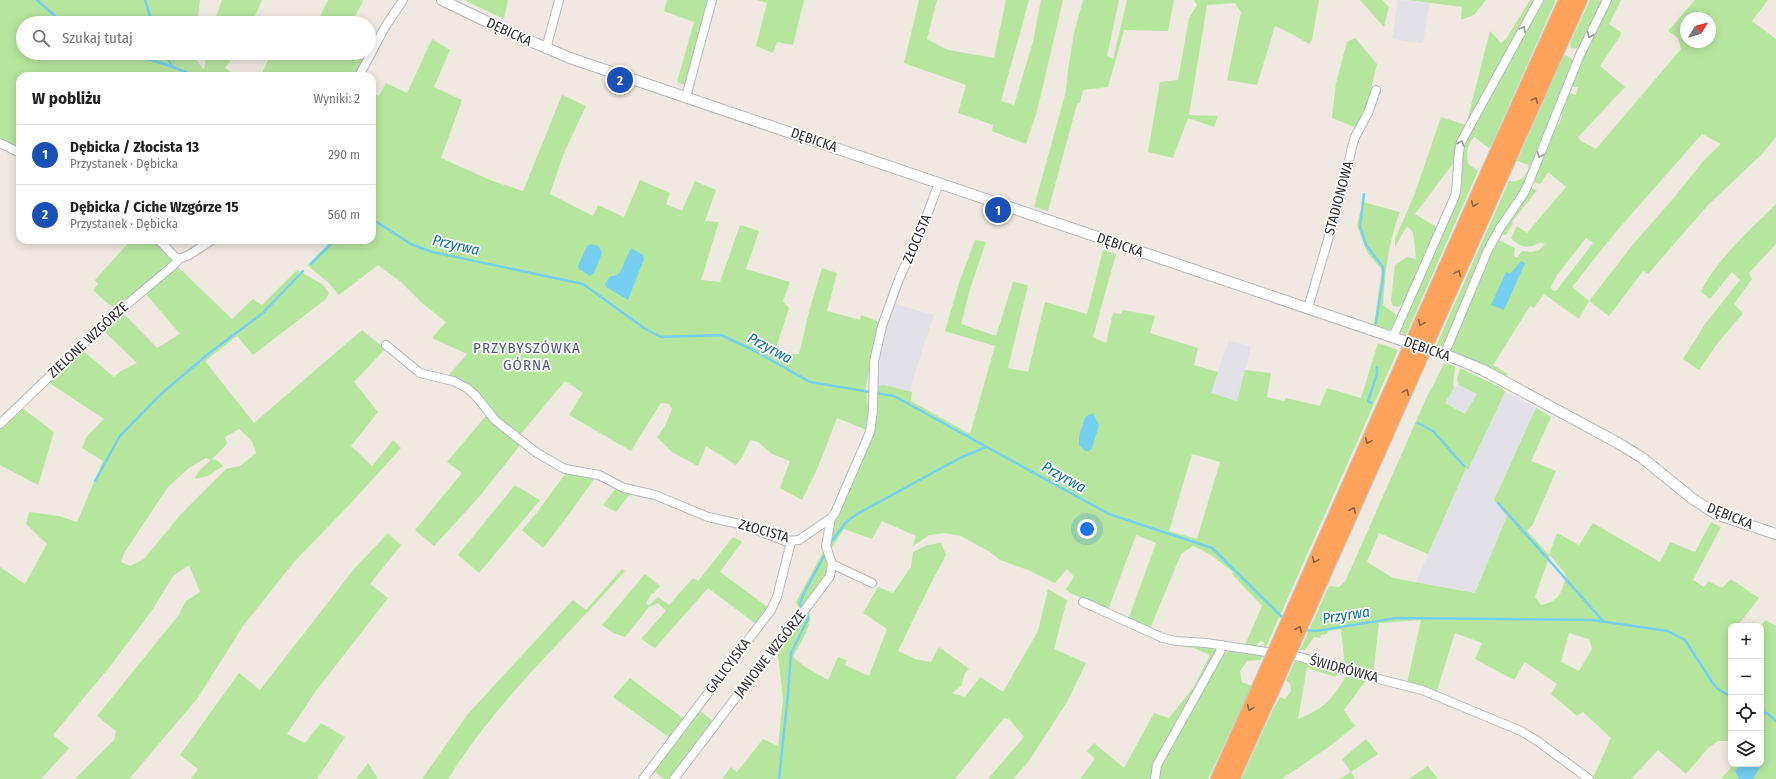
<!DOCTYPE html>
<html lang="pl">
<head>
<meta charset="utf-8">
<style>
  :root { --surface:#fff; --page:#f2f2f2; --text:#222; --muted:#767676; --line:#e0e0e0; --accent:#d93025 }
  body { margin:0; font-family:"Fira Sans Condensed",sans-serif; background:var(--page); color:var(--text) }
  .controls { position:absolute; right:12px; bottom:12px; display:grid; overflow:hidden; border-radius:8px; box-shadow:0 2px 10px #0003 }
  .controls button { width:36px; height:36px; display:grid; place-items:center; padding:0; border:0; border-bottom:1px solid var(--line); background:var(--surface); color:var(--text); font:20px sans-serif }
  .compass { position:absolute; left:1680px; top:12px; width:36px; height:36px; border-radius:50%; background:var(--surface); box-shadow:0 2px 10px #0003; rotate:53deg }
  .you { position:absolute; left:1087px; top:529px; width:14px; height:14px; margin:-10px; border:3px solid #fff; border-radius:50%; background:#1a73e8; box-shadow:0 0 0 6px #1a73e833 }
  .badge { display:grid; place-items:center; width:26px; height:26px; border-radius:50%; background:var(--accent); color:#fff; font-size:13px; font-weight:700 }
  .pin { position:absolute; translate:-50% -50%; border:2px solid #fff; box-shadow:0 1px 4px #0006 }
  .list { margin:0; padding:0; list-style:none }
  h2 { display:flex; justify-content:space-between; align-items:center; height:52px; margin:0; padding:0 16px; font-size:17px }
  h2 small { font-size:13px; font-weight:400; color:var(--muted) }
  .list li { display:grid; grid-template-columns:26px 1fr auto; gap:12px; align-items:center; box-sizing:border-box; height:60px; padding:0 16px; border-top:1px solid var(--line) }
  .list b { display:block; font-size:15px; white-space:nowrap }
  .list p { margin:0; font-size:13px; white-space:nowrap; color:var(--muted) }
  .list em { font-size:13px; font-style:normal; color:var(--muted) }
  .icon { flex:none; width:22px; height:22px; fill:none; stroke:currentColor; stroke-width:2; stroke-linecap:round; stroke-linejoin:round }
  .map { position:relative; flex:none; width:1776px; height:779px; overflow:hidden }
  .search { position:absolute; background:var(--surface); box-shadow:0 2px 10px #0003; left:16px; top:16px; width:360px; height:44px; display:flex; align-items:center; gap:10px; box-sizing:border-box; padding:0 14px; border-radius:22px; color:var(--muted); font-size:15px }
  .panel { position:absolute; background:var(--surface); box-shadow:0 2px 10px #0003; left:16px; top:72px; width:360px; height:172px; border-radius:12px }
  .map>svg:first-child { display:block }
  .industrial { fill:#e3e1e8 }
  .green { fill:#b6e59e; fill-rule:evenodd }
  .water { fill:#75cff0 }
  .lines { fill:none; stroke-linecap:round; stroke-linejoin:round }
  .stream { stroke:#75cff0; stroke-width:2.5 }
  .minor-casing { stroke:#b4b7c1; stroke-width:10 }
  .tertiary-casing { stroke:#b4b7c1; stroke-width:12 }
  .motorway-casing { stroke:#c9c9c9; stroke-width:16 }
  .minor { stroke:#fff; stroke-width:8 }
  .tertiary { stroke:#fff; stroke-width:10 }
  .motorway { stroke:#ffa35c; stroke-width:14 }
  .motorway-bridge-casing { stroke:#c9c9c9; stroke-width:16; stroke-linecap:butt }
  .motorway-bridge { stroke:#ffa35c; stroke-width:14 }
  .oneway { stroke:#969696 }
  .oneway2 { stroke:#8c6343 }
  .labels { text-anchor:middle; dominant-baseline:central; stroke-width:3.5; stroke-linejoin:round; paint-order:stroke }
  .street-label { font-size:14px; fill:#2e2e2e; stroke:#fff }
  .water-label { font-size:15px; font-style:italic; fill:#0d6fa3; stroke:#fff }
  .neighbourhood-label { font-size:15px; letter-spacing:1px; fill:#4d5680; stroke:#fff }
</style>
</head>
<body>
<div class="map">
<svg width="1776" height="779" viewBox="0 0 1776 779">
  <rect width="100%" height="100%" fill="#efe9e1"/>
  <!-- industrial -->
  <path class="industrial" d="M1398 0 1430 2 1423 43 1392 39Z
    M895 304 934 315 909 391 875 386 880 348Z
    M1229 340 1250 346V352L1237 401 1210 393Z
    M1459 385 1477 394 1466 414 1445 403 1454 388Z
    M1505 392 1536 408 1494 499 1507 516 1475 593 1416 582 1466 468 1468 469Z"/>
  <!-- green -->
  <path class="green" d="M0 0H200L197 23H23V53H191L204 70 207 53H236L225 68 237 76H20V146L18 148 0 138Z
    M222 0H262L252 23H214Z
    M328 0H361L363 1 352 23H317Z
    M466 0H508L504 19 466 1Z
    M667 0H711L687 86 677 82 694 22 664 11Z
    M757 0H804L793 45 777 42 773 53 756 46 767 3Z
    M919 0H937L927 39 948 50 994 58 1006 0H1029L1001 101 1014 105 1033 42 1041 0H1063L1037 111 1026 144 992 131 993 125 958 113 966 85 904 63Z
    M1083 0H1119L1107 56 1113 59 1127 0H1174L1168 31 1124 30 1108 87 1083 90 1080 103 1077 104 1048 211 1034 207 1066 91 1068 70 1074 33Z
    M1194 0H1319L1312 40 1309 44 1292 34 1275 26 1257 85 1227 80 1241 12 1235 3 1207 5 1189 115 1218 116 1214 127 1188 118 1173 158 1148 152 1160 82 1178 80 1189 18 1197 5Z
    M1360 0H1382L1389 7 1384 27Z
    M1409 0H1486L1474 15 1461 20 1462 7Z
    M1530 0H1535L1461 133 1455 147 1454 162 1415 214 1438 228 1406 301 1398 307 1393 306 1391 301 1395 265 1407 257 1416 259 1413 232 1407 226 1395 247V239L1415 193 1441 117 1466 125 1490 31 1501 43 1506 39Z
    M1542 0H1555V2L1491 146 1489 148 1474 137C1467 146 1466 153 1468 164L1478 171 1405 337 1400 328 1457 194C1461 175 1461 155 1467 136Z
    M1590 0H1604L1579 48 1577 49 1571 48 1570 43Z
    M1611 0H1621L1609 24 1622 33 1600 66 1625 87 1578 137 1581 141 1596 149 1681 49 1678 38 1668 31 1695 0H1768L1752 21 1776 39V137L1761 155 1708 205 1648 274 1643 271 1609 316 1589 301 1579 319 1544 294 1534 308 1530 306 1493 365 1508 374 1505 377 1453 353 1451 349 1461 326 1460 322 1497 241 1499 240 1515 248 1514 256 1517 258 1522 251 1532 252 1539 250 1545 244 1540 242C1530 250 1519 247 1511 238L1517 226 1527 233 1566 187 1548 172 1540 184 1533 182 1551 135 1560 122 1567 96 1570 93 1576 95 1578 87H1571L1581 61ZM1686 18H1710V42H1686ZM1702 134 1721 144 1705 159 1672 200 1634 243 1589 301 1572 287 1614 234ZM1586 238 1593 243 1557 290 1554 291 1550 288 1557 275Z
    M1355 38 1377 64 1367 106 1357 128 1332 118 1336 83 1347 42Z
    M432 39 450 50 434 87 462 100 441 158 490 180 523 191 562 95 586 106 563 155 550 194 593 216 598 205 624 217 640 180 670 193 666 204 682 211 695 181 716 190 705 221 719 222 701 280 720 282 740 225 759 231 746 269 790 282 783 301 789 308 776 348 792 354H799L810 308 822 268 837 273 827 311 860 320 861 315 880 322 866 385 869 417 867 430 837 418 818 467 802 500 780 488 790 461 772 454 758 442 750 440 743 456 736 465 706 446 698 466 672 452 657 437 665 426 672 409 669 404 662 403 660 404 631 451 569 415 583 393 565 381 519 436 496 415 473 387 448 376 467 354 432 338 446 322 422 303 401 282 378 265 339 295 329 283 307 265 332 240H372V93L379 96 386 83 407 93Z
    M271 53H367L368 54 355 76H261Z
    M1566 55 1572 59V67L1524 185 1495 231 1444 344 1438 347 1436 346 1509 181C1521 183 1527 176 1529 165L1517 161 1563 57Z
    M1530 188 1537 190 1512 222 1513 223 1506 235H1503L1500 232Z
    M1363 202 1400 212C1388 243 1385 272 1383 305L1397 315 1391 329 1387 330 1371 325 1372 323 1374 324 1382 270 1367 252 1357 225Z
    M1776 204V244L1749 273 1752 279 1734 304 1743 313 1717 344 1699 370 1683 359 1705 324 1740 280 1732 272 1710 299 1701 292C1714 262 1753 227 1776 204Z
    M131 240H153L171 258V263L117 308 108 304 93 290 98 284 95 280Z
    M975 240 986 242 970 289 961 324 996 336 1013 282 1028 285 1008 368 1028 372 1045 302 1087 314 1103 250 1116 254 1093 337 1106 343 1113 313 1121 314 1123 310 1155 316 1150 333 1198 348 1194 365 1218 372 1211 393 1237 401 1245 370 1271 373 1267 397 1284 401 1286 398 1320 406 1327 388 1361 398 1378 343 1398 350 1266 647 1264 646V642L1260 641 1256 646 1245 645 1262 606 1232 574 1233 572 1211 555 1193 546 1181 554 1150 629 1128 620 1156 543 1136 535 1108 610 1070 593 1066 589 1074 577 1067 569 1055 583 1028 570 1000 560 990 552 961 536 945 533 929 535 912 547 916 536 882 521 872 539 844 529 831 549 829 539 835 519 866 451 875 386 884 385 912 392 911 401 970 434 995 346 945 331 959 283ZM1192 454 1220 462 1197 539 1169 531Z
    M178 267 232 319 253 299 262 305 297 270 322 284 329 293 326 299 253 355 237 336 205 361 254 423 362 330 385 349 354 382 378 412 351 446 372 466 393 440 401 448 352 502 294 562 243 626 197 699 129 779H75L114 740 116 731 97 716 178 616 186 601 200 592 189 565 173 576 153 609 111 665 53 735 69 748 41 779H0V567L25 584 47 544 26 524 29 512 59 516 77 522 103 461 82 448 87 436 104 419 48 382 82 350 114 377 121 371 137 363 103 330 122 312 157 348 180 334 145 293ZM239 429 252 441 256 453 240 466 226 469 181 514 144 559 130 566 121 562 124 553 168 487 189 468 206 458 211 460 200 470 194 479 208 476 223 466 218 461 212 459 227 444 225 437Z
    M1444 363 1455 366C1455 374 1452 379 1454 388L1445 403 1465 414 1477 394 1459 385 1457 379 1460 368 1502 388 1505 392 1468 470 1466 468 1428 554 1379 533 1367 562 1393 578 1475 593 1507 516 1494 500 1536 408 1551 417 1531 461 1556 471 1533 524 1527 531 1549 555 1557 533 1579 545 1593 523 1660 562 1670 542 1695 552 1711 522 1721 527 1693 580 1704 587 1708 581 1722 588 1731 579 1759 598 1739 624 1741 626H1731V741H1718L1708 748 1686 774 1658 750 1631 779H1595L1593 778 1611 738 1583 712 1577 716 1551 694 1557 684 1525 662 1514 680 1475 659 1482 643 1455 633 1437 691 1407 683 1421 620 1379 623 1373 676 1345 668 1341 629 1328 631 1327 634 1321 635 1320 638 1314 637 1305 650H1300L1329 586 1339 587 1346 580 1429 392 1433 386ZM1550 555 1566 575C1562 592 1560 601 1541 605L1535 597ZM1569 633 1589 639 1592 649 1579 671 1561 662Z
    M21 407 54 432 38 485 0 465V429Z
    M485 417H489L521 444 479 497 434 546 415 530 462 473 447 462Z
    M566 473 588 475 595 478 561 525 543 548 522 530 535 515Z
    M515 485 540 500 479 573 458 555Z
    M616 488 631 493 616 512 603 505Z
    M388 533 401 545 370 584 388 598 316 691 287 734 305 743 321 723 345 737 317 779H191L198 769 180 755 239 673 260 690 354 569Z
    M733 537 742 542 720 572 769 608 756 624 708 588 655 648 641 639 665 612V610L658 603 649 607 625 637 613 633 602 625 645 574 660 586 654 593H652L646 603 649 605 658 597 669 605 693 578 698 581Z
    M941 543 946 555 931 583 898 651 915 659 931 662 939 647 969 669 965 673 961 686 952 693 965 697 980 677 1003 692 1038 631 1048 589 1067 600 1054 649 1086 663 1067 702 1028 762 1013 779H988L1024 737 1010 720 1004 718 955 779H722L731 767 737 772 763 739 778 746 783 699 778 655 780 647 808 610C816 621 798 646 793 657L805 667 828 680 838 657 847 660 845 665 869 676 887 629 863 613 878 587 893 593 911 567 913 552 927 545Z
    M824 550 829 569 824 581 800 611 796 602Z
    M622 569 625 571C565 639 496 701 448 779H422L467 715 573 600 586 610Z
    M1766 620 1776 626V779H1721L1734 764H1761L1760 626Z
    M1184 644 1213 648 1215 650V656L1153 763 1151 779H1080L1095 759 1087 751 1094 743 1124 768 1154 713 1169 718 1193 688 1210 655 1194 648 1181 646Z
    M1237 649 1263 654 1261 660 1247 661 1240 671 1242 682 1252 686 1208 779H1159L1160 770 1163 758 1224 653Z
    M1296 659 1338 671 1336 677 1307 668 1298 719C1327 707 1331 700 1347 675L1366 680 1344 710 1355 726 1330 746 1282 779H1241L1275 705H1276L1280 697 1285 699 1291 691 1290 683 1286 681Z
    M630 678 684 719 670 738 613 697Z
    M698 709 714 722 671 779H664L652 770Z
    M1366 739 1378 754 1351 772 1355 779H1339L1351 772 1342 759Z
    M368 763 378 779H356Z
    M1428 766 1438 779H1409Z"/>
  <!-- water -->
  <path class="water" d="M590 244 599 246 602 253 594 273 590 276 579 269 578 266 587 246Z
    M631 248 643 255 644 259 628 300 606 287 605 284 609 277 617 275 620 272Z
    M1521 261 1525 263 1504 310 1491 305 1506 272 1510 274Z
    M1093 413 1099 425 1092 448 1089 451H1085L1079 445V437L1085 417Z
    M1761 763 1762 764 1753 779H1739L1735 771 1741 764H1761Z"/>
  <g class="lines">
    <!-- stream -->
    <path class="stream" d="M37 0 63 23
      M145 0 152 23
      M129 53 173 67 195 76
      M164 53 172 66
      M1364 194 1360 226 1366 245 1383 267V278L1376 323
      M372 219 411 244 432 252 583 284 644 328 661 337 721 335 753 350 810 382 894 396 1109 514 1212 548 1285 620
      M311 264 335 240
      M1371 403 1368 401 1377 374V367
      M1418 423 1433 431 1464 466
      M95 481 120 436 160 395 208 354 263 313 303 271
      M1498 503 1603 621
      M832 541 846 522 857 514 960 458 986 447
      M803 608 800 604 804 593 824 556
      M1304 630 1316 631 1396 618 1592 620 1668 631 1685 640 1712 682 1718 689 1731 697
      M1761 711 1768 714 1776 721
      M779 779 788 694 791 653 808 619 807 613"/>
    <defs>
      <path id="minor" d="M546 49 559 0
        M359 76 385 27 403 0
        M686 97 712 0
        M0 143 20 153
        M159 240 174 256 179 259 189 255 212 240
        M1308 308 1340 199 1352 147 1355 137 1368 113 1376 90
        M1393 337 1455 196C1459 178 1456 160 1461 142L1539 0
        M386 345 420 373 453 381 467 388 476 396 495 420 505 428 537 453 565 469 599 475 624 488 655 495 708 517 744 525 785 541 799 540 831 518 835 513 870 432 873 410 874 362 882 326 899 279 921 231 939 183
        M1444 355 1488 250 1500 228 1524 193 1529 182 1579 57 1607 0
        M0 424 107 321 175 264 179 259
        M832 564 872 583
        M1083 602 1163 638 1176 641 1206 643 1300 657 1347 671 1422 690 1521 731 1536 740 1589 779
        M643 779 771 610 777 597 791 542
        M674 779 743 688 807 607 830 576 832 564 826 546 831 518
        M1155 779 1157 765 1220 652 1222 645"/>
      <path id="tertiary" d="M442 0 502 29 570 58 1457 359 1483 370 1618 443 1641 457 1693 499 1716 514 1776 534"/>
      <path id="motorway" d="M1490 168 1566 0
        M1502 174 1580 0
        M1218 779 1266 672
        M1232 779 1278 677"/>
    </defs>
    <!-- minor casing -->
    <use href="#minor" class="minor-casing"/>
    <!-- tertiary casing -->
    <use href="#tertiary" class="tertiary-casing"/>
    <!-- motorway casing -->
    <use href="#motorway" class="motorway-casing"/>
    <!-- minor -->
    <use href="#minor" class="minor"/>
    <!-- tertiary -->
    <use href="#tertiary" class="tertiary"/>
    <!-- motorway -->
    <use href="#motorway" class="motorway"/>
    <defs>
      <path id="motorway-bridge" d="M1266 672 1490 168
        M1278 677 1502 174"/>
    </defs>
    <!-- motorway-bridge casing -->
    <use href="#motorway-bridge" class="motorway-bridge-casing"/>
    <!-- motorway-bridge -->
    <use href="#motorway-bridge" class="motorway-bridge"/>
  </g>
  <!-- one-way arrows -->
  <defs><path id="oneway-chevron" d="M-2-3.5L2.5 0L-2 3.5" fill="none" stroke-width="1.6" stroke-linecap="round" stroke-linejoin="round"/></defs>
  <g class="oneway">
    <use href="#oneway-chevron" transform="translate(1523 29) rotate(-60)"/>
    <use href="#oneway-chevron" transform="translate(1590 35) rotate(115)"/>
    <use href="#oneway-chevron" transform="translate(1461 143) rotate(-71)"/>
    <use href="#oneway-chevron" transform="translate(1540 155) rotate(112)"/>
  </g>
  <g class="oneway2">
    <use href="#oneway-chevron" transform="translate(1535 100) rotate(-66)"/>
    <use href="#oneway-chevron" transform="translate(1474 204) rotate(114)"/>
    <use href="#oneway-chevron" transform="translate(1458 273) rotate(-66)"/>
    <use href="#oneway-chevron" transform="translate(1421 323) rotate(114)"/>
    <use href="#oneway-chevron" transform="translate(1406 392) rotate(-66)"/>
    <use href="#oneway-chevron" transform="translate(1368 441) rotate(114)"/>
    <use href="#oneway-chevron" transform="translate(1353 510) rotate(-66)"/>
    <use href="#oneway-chevron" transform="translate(1315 560) rotate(114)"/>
    <use href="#oneway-chevron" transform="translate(1299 629) rotate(-66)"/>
    <use href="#oneway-chevron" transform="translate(1250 708) rotate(114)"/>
  </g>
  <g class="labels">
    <!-- street labels -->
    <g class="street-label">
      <text transform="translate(509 32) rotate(25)">DĘBICKA</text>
      <text transform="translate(814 140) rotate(19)">DĘBICKA</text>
      <text transform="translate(1339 198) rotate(-75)">STADIONOWA</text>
      <text transform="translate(917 239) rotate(-67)">ZŁOCISTA</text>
      <text transform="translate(1120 245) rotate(19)">DĘBICKA</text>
      <text transform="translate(88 340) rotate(-43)">ZIELONE WZGÓRZE</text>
      <text transform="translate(1427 349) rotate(19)">DĘBICKA</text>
      <text transform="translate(1730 516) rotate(22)">DĘBICKA</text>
      <text transform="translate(764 531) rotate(16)">ZŁOCISTA</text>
      <text transform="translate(770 654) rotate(-52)">JANIOWE WZGÓRZE</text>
      <text transform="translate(728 666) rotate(-53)">GALICYJSKA</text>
      <text transform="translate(1344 669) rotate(15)">ŚWIDRÓWKA</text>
    </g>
    <!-- water labels -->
    <g class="water-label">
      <text transform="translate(456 245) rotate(13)">Przyrwa</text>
      <text transform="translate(770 348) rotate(28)">Przyrwa</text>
      <text transform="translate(1064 477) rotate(29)">Przyrwa</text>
      <text transform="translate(1346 615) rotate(-9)">Przyrwa</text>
    </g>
    <!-- neighbourhood labels -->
    <g class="neighbourhood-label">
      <text x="527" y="348">PRZYBYSZÓWKA<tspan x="527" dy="17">GÓRNA</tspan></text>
    </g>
  </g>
</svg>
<div class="controls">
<button>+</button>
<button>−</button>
<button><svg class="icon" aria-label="locate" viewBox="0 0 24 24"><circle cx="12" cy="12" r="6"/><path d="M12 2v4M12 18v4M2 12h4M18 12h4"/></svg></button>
<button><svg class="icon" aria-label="layers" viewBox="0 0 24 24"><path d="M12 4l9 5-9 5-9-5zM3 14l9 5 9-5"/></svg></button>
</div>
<svg class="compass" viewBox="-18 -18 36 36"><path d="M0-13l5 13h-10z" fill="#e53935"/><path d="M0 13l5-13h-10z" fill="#767676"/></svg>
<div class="you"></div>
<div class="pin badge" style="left:998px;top:210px;background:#1a4fb4">1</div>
<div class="pin badge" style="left:620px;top:80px;background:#1a4fb4">2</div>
<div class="search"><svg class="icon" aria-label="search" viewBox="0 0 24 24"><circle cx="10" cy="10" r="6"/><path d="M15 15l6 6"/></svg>Szukaj tutaj</div>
<section class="panel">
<h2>W pobliżu<small>Wyniki: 2</small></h2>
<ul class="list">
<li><span class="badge" style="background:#1a4fb4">1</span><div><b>Dębicka / Złocista 13</b><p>Przystanek · Dębicka</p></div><em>290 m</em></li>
<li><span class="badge" style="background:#1a4fb4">2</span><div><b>Dębicka / Ciche Wzgórze 15</b><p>Przystanek · Dębicka</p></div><em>560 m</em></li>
</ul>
</section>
</div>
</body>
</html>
